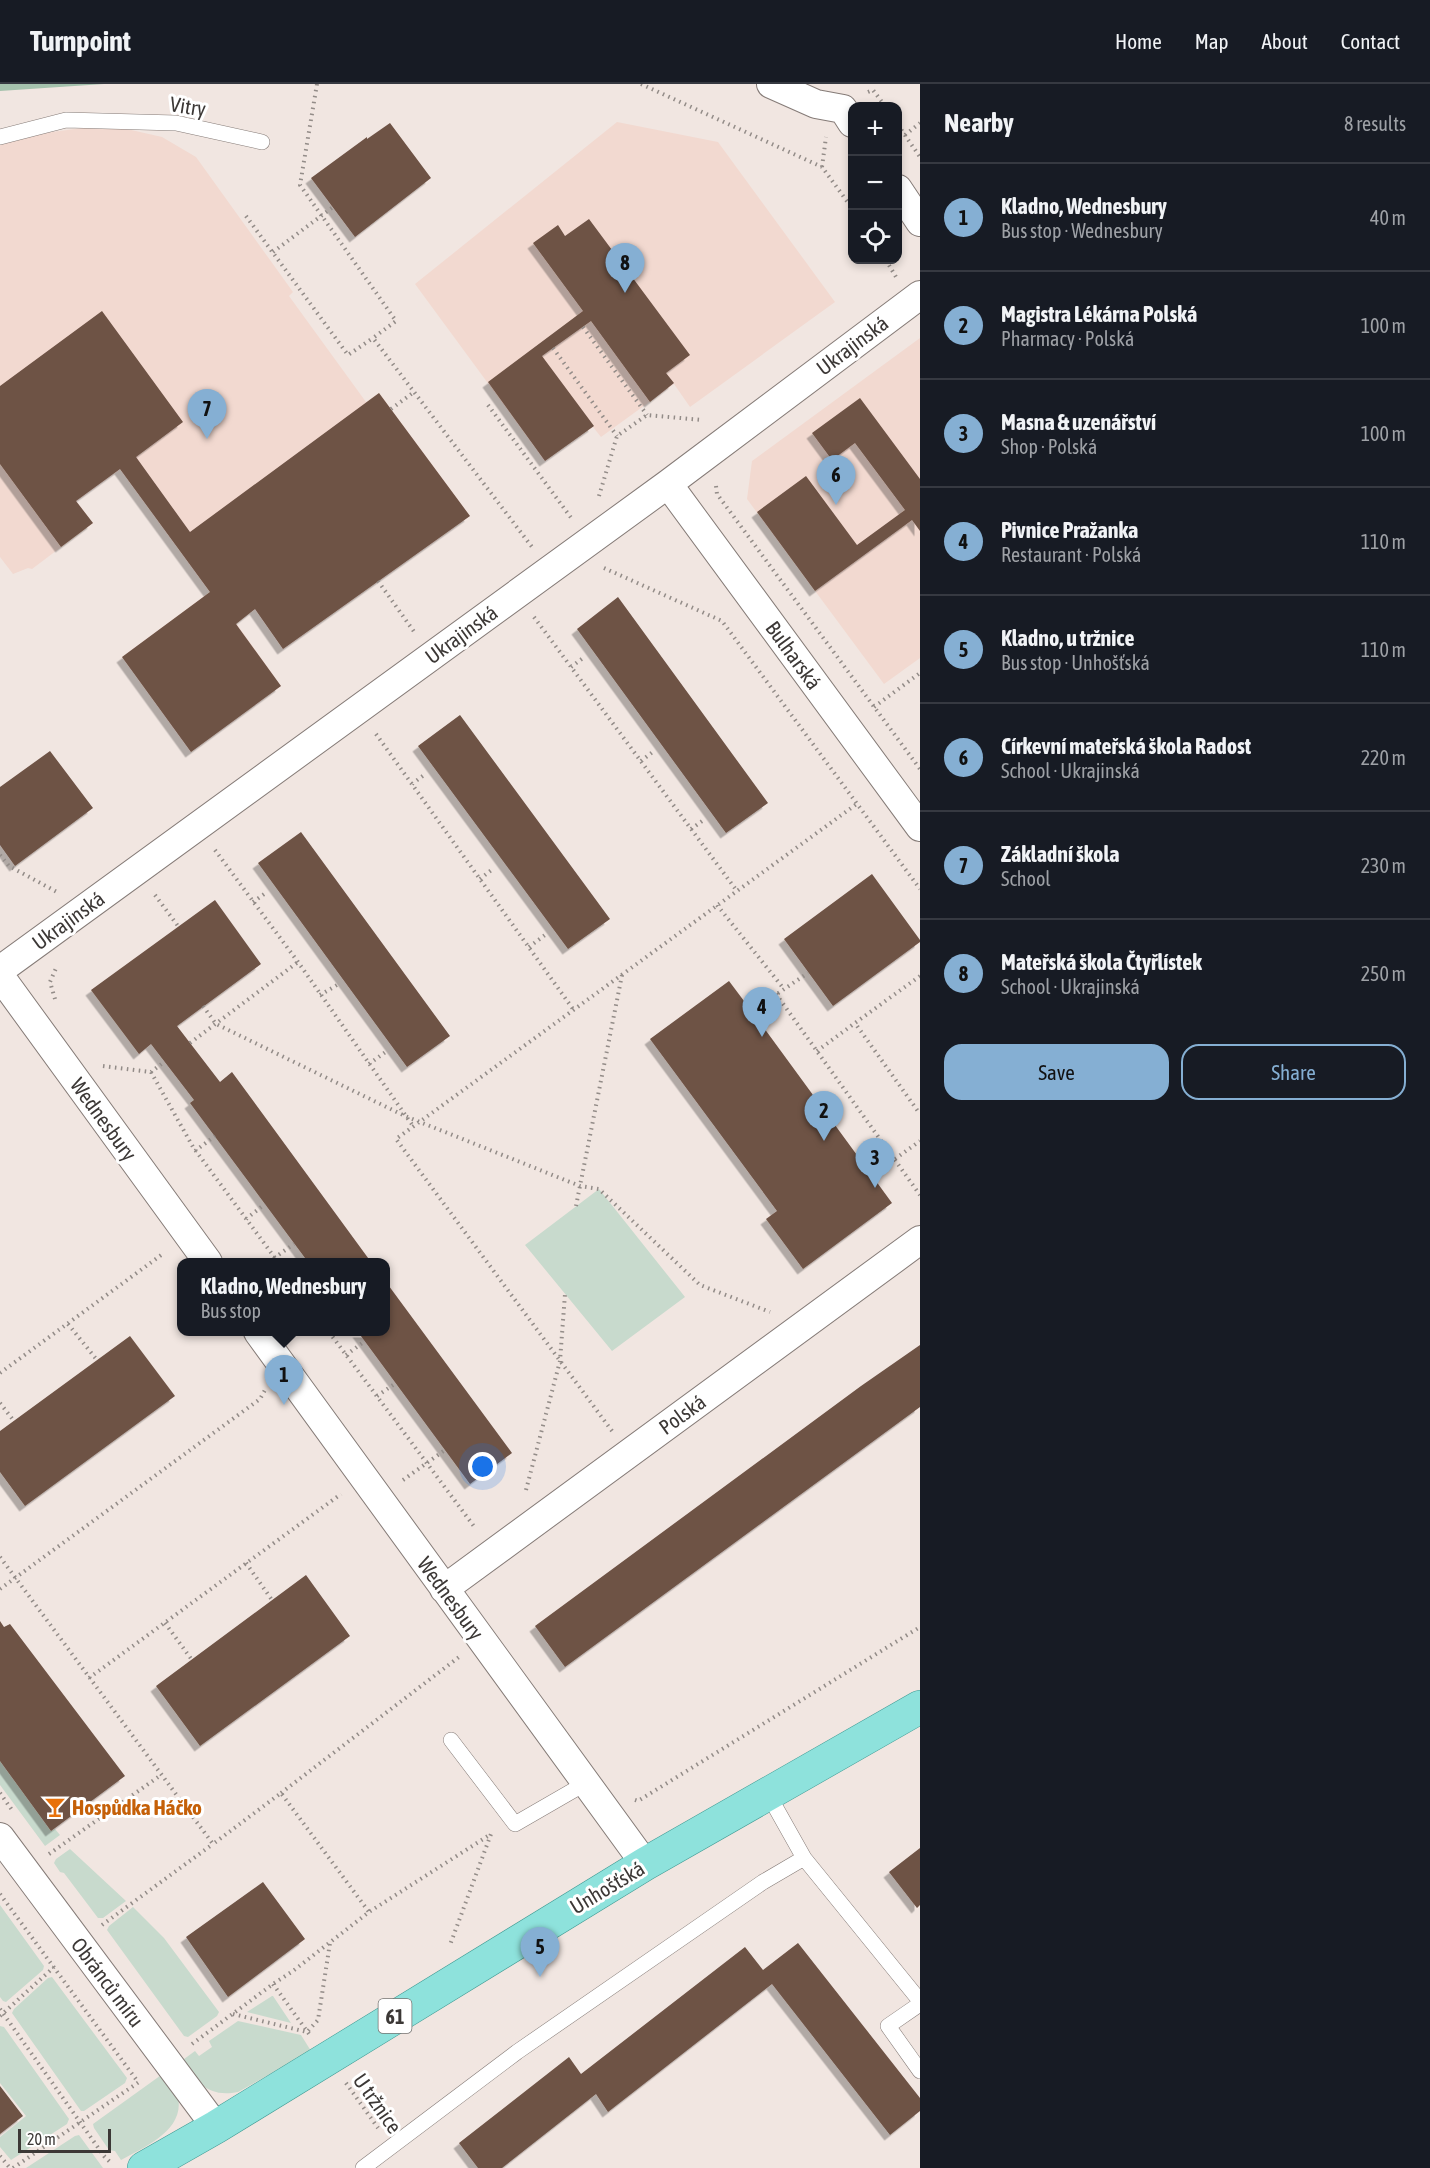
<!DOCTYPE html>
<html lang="en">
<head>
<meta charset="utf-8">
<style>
  :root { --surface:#171b24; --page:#242831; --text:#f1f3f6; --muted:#9ea1a6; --line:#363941; --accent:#85afd3 }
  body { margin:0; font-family:"Asap Condensed",sans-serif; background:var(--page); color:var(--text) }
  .controls { position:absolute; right:18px; top:18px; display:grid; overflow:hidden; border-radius:12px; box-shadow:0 3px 9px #0003 }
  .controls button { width:54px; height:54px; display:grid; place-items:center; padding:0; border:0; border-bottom:2px solid var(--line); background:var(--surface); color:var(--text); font:30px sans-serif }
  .scale { position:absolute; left:18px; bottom:15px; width:93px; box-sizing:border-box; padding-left:6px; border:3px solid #3c3836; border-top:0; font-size:16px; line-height:21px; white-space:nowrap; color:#3c3836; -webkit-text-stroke:4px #fff; paint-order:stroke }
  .you { position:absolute; left:483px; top:1383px; width:21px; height:21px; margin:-15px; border:4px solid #fff; border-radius:50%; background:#1a73e8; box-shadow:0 0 0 9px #1a73e833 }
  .badge { display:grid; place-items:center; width:39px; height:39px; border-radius:50%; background:var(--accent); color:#111; font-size:20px; font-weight:700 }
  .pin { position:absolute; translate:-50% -50px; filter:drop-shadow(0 2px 3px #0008) }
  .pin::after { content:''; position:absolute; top:32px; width:21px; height:18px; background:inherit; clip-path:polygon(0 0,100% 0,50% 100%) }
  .popup { position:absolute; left:177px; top:1174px; width:213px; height:78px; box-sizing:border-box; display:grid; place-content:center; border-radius:12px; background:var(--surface); filter:drop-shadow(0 2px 4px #0005); font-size:20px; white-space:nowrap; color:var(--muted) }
  .popup b { font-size:22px; color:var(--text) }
  .popup::after { content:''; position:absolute; left:50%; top:100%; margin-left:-12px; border:12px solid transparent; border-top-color:var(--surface) }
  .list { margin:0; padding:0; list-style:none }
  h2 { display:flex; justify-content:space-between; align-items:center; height:78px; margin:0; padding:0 24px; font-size:26px }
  h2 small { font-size:20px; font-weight:400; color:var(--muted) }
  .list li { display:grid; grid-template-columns:39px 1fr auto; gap:18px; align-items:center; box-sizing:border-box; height:108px; padding:0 24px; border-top:2px solid var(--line) }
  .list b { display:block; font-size:22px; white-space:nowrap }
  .list p { margin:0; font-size:20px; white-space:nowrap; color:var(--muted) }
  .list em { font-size:20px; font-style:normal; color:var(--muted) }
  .actions { display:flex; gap:12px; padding:18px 24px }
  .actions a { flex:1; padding:14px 0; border:2px solid var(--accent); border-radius:18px; text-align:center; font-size:21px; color:var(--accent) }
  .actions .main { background:var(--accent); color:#111 }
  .icon { flex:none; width:33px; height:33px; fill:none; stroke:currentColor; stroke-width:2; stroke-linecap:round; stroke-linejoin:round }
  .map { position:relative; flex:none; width:920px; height:2084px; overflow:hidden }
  header { display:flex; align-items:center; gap:36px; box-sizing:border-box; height:84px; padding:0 30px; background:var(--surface); border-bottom:2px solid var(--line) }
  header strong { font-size:28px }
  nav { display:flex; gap:33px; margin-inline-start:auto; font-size:21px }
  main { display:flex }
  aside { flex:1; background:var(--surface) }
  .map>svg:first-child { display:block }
  .education { fill:#f2d9d0 }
  .green { fill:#c8dacd }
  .forest { fill:#a5c2ad }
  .building { fill:#6e5245; filter:url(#shadow) }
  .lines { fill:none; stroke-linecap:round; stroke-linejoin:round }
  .service-casing { stroke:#857b77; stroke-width:16 }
  .minor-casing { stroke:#857b77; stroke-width:30 }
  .primary-casing { stroke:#409a93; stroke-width:34 }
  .path { stroke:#938c88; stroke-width:4; stroke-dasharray:1.5 4.5; stroke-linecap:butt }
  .service { stroke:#fff; stroke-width:15 }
  .minor { stroke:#fff; stroke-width:28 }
  .primary { stroke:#8ee2dc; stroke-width:33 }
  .labels { text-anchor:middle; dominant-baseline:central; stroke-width:6; stroke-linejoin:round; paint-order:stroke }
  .shield { fill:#fff; stroke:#767472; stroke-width:1.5 }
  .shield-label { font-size:20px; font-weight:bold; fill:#3c3836 }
  .street-label { font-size:21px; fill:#3c3836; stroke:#fff }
  .food-label { font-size:21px; font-weight:bold; fill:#c56008; stroke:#fff; text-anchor:start }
</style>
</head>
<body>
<header>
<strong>Turnpoint</strong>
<nav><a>Home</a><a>Map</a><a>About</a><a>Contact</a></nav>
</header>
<main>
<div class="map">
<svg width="920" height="2084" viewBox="0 0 920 2084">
  <defs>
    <filter id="shadow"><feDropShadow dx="-5.5" dy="5.5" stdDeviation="0" flood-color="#0004"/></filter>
  </defs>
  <rect width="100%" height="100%" fill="#f1e6e1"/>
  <!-- education -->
  <path class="education" d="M617 38 718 58 835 218 690 323 674 300 601 353 593 343 545 377 415 200Z
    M98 42 118 43 162 53 196 73 293 208 289 212 366 318 379 309 470 432 283 565 255 525 236 539 281 602 191 668 122 573 210 508 120 385 76 417 93 439 32 485 28 484 13 490 0 473V59L29 51Z
    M920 254V574L884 600 747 415 752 377Z"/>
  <!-- green -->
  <path class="green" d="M599 1105 685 1213 612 1267 525 1161Z
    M0 1677 51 1747 55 1745 60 1751 45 1762 0 1701Z
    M70 1765 126 1817 103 1834H98L64 1789 60 1788 54 1779 56 1775Z
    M0 1821 44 1882 43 1886 6 1918 3 1917 0 1913Z
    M133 1823 164 1854 219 1928 217 1932 188 1953 184 1952 107 1846 109 1842Z
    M52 1893 127 1994 125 1999 84 2027H81L12 1929 14 1925 48 1894Z
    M272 1912H273L291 1939 247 1928Z
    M238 1937 301 1951 311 1967 238 2008C208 2014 198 1998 180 1978L195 1967 199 1972 212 1963 209 1957Z
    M0 1942 4 1943 69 2035 67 2040 11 2076 0 2063V2053L26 2032 0 1999Z
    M164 1989C168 1995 174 2002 177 2009 188 2045 146 2062 121 2076L115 2067 109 2066 94 2044 93 2040Z
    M79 2051 103 2084H26L75 2052Z"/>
  <!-- forest -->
  <path class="forest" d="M0 0H104L0 7Z"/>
  <!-- building -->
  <path class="building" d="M390 39 431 94 355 153 311 94 367 53V55Z
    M589 135 690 271 666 289 674 299 650 318 591 237 553 264 542 272 594 342 545 377 488 298 583 227 533 159 558 141 565 152Z
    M102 227 183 338 136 373 190 448 379 309 470 432 283 565 255 525 236 540 281 602 191 668 122 573 210 508 120 385 76 417 93 439 61 463 0 380V302Z
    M860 314 920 395V447L912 436 815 507 757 428 806 392 857 461 905 426 855 359 832 376 812 349Z
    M618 513 768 719 726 749 577 545Z
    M460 631 610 835 568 865 418 662Z
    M50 667 93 724 15 782 0 761V703Z
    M301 748 450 952 407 983 258 779Z
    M872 790 920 856V858L833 922 784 855Z
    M215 816 261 880 177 942 220 998 232 988 371 1178H308L190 1019 194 1016 151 960 139 970 91 906Z
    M729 897 744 917 760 906 776 928 761 940 892 1119 803 1185 766 1135 777 1127 650 955Z
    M386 1198 512 1369 470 1400 358 1248H386Z
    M130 1252 175 1312 25 1422 0 1388V1347Z
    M920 1261V1323L565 1583 535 1542 861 1302Z
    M306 1491 350 1552 200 1662 156 1602Z
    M0 1537 4 1543 10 1540 125 1692 51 1747 0 1677Z
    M920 1764V1821L917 1824 889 1788Z
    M263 1798 305 1855 228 1913 186 1853Z
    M798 1859 920 2014V2027L890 2051 772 1900 608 2028 596 2010 502 2084H478L459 2059 569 1973 581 1990 745 1863 763 1886Z
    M0 2002 23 2032 0 2050Z"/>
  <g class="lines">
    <defs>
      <path id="service" d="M0 53 66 36 176 39 262 58
        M451 1656 515 1740 586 1699
        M768 1710 804 1774 920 1917
        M920 1920 888 1942 920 1987
        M363 2084 517 1968 763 1798 804 1774"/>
      <path id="minor" d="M771 0 816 20 843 25 852 39
        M898 105 920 138
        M668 400 920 743
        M0 886 668 400 920 211
        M0 892 208 1178
        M258 1248 645 1780
        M444 1505 920 1156
        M0 1753 216 2043"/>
      <path id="primary" d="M144 2084 216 2043 645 1780 920 1623"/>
    </defs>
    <!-- service casing -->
    <use href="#service" class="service-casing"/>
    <!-- minor casing -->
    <use href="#minor" class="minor-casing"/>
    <!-- primary casing -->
    <use href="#primary" class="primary-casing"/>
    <!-- path -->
    <path class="path" d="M317 0 300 101 396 237 373 254 532 463
      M641 0 822 83 852 124
      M868 8 873 6 885 22
      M898 41 920 73
      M905 51 920 39
      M822 83 826 53
      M246 132 348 271 373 254
      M273 168 333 123
      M886 176 896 193
      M583 243 647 331
      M553 264 617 352
      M488 321 572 435
      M391 325 414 308
      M716 402 717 410 920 685
      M599 412 617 352 647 331 702 336
      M604 484 722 537 920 805
      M378 497 415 549
      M534 533 737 807
      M571 583 583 574
      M874 623 920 589
      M376 650 573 925
      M641 677 654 667
      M412 700 424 691
      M691 745 705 735
      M215 766 298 878 413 1042
      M0 771 9 782 57 808
      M480 795 494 784
      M155 811 178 842
      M253 818 267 808
      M717 821 784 905
      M529 863 545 851
      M920 892 855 939 920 1030
      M776 910 920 1111
      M320 911 337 901
      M55 915 50 898 57 882
      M768 916 808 889
      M203 922 216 940 405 1032 580 1102 599 1105 700 1201 770 1228
      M190 959 298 878
      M817 967 855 939
      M369 980 387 967
      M103 982 151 988 164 978
      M151 988 193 1063 278 1178
      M195 1067 215 1052
      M895 1075 920 1057
      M576 1122 622 891
      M246 1135 265 1120
      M274 1174 294 1160
      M68 1240 97 1276
      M329 1248 476 1445
      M346 1271 365 1257
      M0 1289 164 1169
      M377 1312 396 1299
      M0 1319 14 1337
      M612 1347 396 1055 858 719
      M403 1396 445 1366
      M526 1406 560 1277 565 1210
      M0 1473 213 1760 281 1709 369 1828
      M246 1479 272 1516
      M0 1505 260 1315 265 1306
      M165 1539 192 1576
      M89 1594 341 1410
      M0 1709 12 1726
      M281 1709 459 1573
      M635 1716 638 1717 920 1543
      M49 1770 161 1691
      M0 1810 138 1998
      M102 1841 213 1760
      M273 1900 309 1950
      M0 1925 104 2072 112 2080
      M233 1930 307 1948 318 1936 330 1859
      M0 1932 54 1883
      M192 1960 273 1900 293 1887 369 1828 491 1750 450 1861
      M346 1999 378 2044
      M0 2072 10 2084
      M13 2084 139 1998"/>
    <!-- service -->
    <use href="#service" class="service"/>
    <!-- minor -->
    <use href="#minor" class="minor"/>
    <!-- primary -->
    <use href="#primary" class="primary"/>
  </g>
  <!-- icons -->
  <defs>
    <symbol id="bar-bare" viewBox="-9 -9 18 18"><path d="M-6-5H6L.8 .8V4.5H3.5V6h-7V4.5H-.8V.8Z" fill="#e8710a" stroke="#fff" stroke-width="2.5" paint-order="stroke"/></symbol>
  </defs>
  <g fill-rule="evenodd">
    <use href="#bar-bare" x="40" y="1708" width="30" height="30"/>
  </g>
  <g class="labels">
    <!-- shield labels -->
    <rect class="shield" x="378.5" y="1915" width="33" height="34" rx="4.5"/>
    <g class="shield-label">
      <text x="395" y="1932">61</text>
    </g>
    <!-- street labels -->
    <g class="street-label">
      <text transform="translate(188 22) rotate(9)">Vitry</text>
      <text transform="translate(852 261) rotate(-37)">Ukrajinská</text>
      <text transform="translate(461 550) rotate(-36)">Ukrajinská</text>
      <text transform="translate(794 571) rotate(54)">Bulharská</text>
      <text transform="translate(68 836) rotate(-36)">Ukrajinská</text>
      <text transform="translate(104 1035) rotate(54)">Wednesbury</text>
      <text transform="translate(682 1330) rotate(-36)">Polská</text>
      <text transform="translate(451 1514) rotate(54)">Wednesbury</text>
      <text transform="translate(607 1803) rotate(-31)">Unhošťská</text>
      <text transform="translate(108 1898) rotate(53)">Obránců míru</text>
      <text transform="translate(378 2019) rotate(55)">U tržnice</text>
    </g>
    <!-- food labels -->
    <g class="food-label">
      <text x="72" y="1723">Hospůdka Háčko</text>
    </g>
  </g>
</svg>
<div class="controls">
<button>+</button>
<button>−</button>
<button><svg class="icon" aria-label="locate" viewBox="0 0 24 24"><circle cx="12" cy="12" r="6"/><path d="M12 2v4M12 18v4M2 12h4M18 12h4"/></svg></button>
</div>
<div class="scale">20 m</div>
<div class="you"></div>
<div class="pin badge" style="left:284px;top:1321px">1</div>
<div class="popup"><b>Kladno, Wednesbury</b>Bus stop</div>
<div class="pin badge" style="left:824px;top:1057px">2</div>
<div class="pin badge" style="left:875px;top:1104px">3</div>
<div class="pin badge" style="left:762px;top:953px">4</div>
<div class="pin badge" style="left:540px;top:1893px">5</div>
<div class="pin badge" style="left:836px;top:421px">6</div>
<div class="pin badge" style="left:207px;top:355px">7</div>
<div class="pin badge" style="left:625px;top:209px">8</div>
</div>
<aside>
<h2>Nearby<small>8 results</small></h2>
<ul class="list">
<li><span class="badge">1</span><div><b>Kladno, Wednesbury</b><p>Bus stop · Wednesbury</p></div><em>40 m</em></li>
<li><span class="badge">2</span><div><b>Magistra Lékárna Polská</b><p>Pharmacy · Polská</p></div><em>100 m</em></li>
<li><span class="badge">3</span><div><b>Masna &amp; uzenářství</b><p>Shop · Polská</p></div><em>100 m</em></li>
<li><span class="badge">4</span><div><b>Pivnice Pražanka</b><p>Restaurant · Polská</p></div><em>110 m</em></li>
<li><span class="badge">5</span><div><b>Kladno, u tržnice</b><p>Bus stop · Unhošťská</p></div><em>110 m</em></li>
<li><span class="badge">6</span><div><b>Církevní mateřská škola Radost</b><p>School · Ukrajinská</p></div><em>220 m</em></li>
<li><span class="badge">7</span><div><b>Základní škola</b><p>School</p></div><em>230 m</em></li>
<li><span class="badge">8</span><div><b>Mateřská škola Čtyřlístek</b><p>School · Ukrajinská</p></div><em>250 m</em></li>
</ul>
<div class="actions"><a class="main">Save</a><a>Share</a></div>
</aside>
</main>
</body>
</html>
